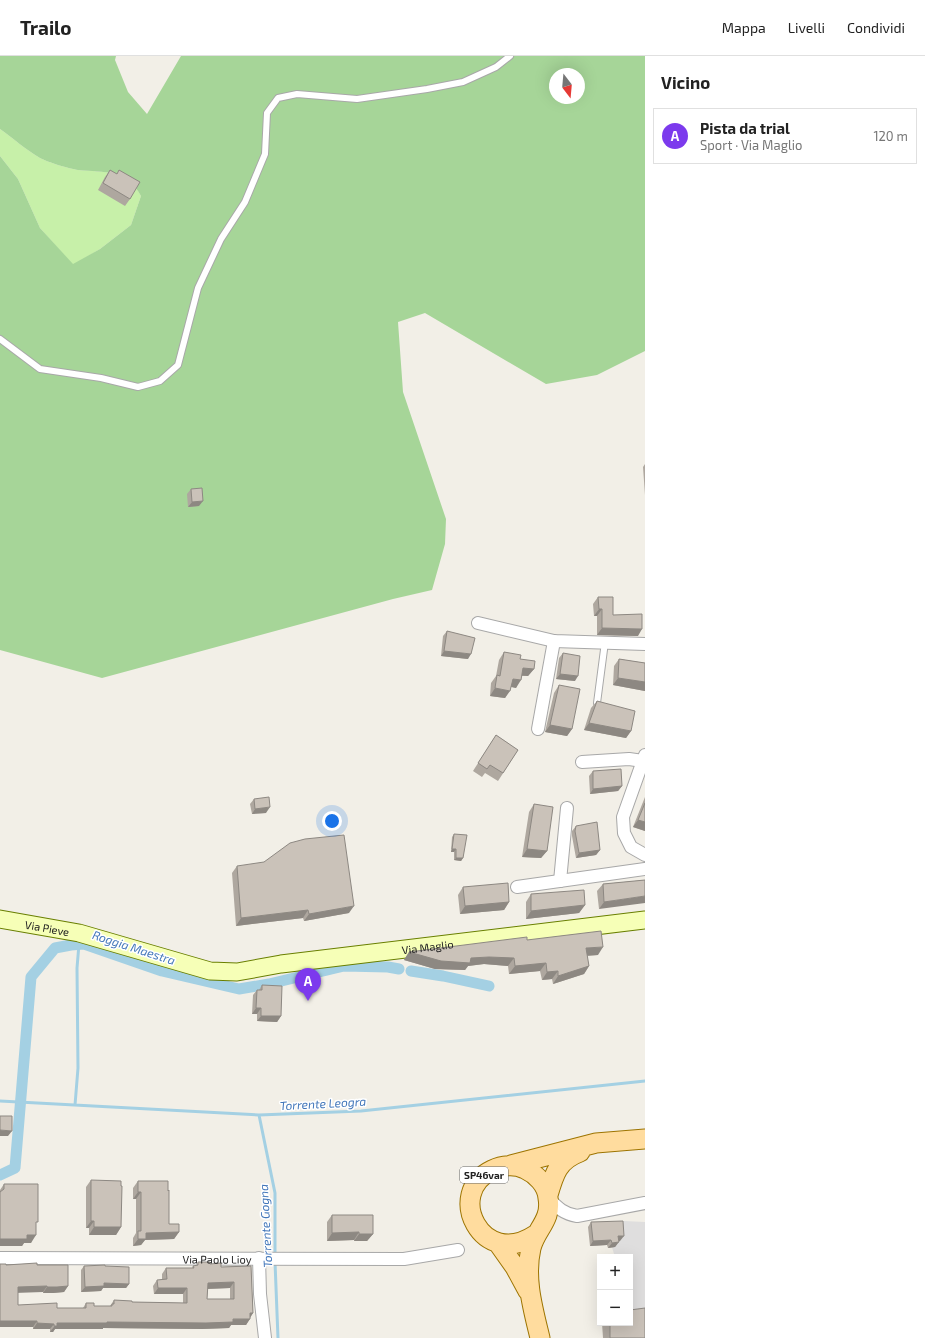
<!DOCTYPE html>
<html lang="it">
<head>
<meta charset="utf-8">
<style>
  :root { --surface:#fff; --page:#f6f6f6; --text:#222; --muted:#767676; --line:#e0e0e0; --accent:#7c3aed }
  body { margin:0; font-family:"Exo 2",sans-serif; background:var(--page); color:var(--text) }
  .controls { position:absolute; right:12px; bottom:12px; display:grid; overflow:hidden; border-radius:0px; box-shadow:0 4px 16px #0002 }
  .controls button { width:36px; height:36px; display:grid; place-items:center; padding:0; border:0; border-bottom:1px solid var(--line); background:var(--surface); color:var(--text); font:20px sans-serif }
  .compass { position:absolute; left:549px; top:12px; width:36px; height:36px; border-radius:50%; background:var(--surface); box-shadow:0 4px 16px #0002; rotate:164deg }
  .you { position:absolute; left:332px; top:765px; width:14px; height:14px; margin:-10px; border:3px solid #fff; border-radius:50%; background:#1a73e8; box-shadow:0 0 0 6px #1a73e833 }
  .badge { display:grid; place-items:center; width:26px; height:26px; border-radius:50%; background:var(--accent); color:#fff; font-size:13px; font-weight:700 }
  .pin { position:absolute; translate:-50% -33px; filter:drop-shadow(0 1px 2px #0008) }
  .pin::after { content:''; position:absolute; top:21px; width:14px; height:12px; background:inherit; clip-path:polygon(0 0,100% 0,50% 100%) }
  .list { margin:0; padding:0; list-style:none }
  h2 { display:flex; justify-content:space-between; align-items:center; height:52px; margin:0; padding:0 16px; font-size:17px }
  h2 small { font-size:13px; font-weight:400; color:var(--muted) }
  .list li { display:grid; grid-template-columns:26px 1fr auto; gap:12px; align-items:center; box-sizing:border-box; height:56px; margin:0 8px 8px; padding:0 8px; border:1px solid var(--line); border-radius:0px }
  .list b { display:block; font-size:15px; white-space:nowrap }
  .list p { margin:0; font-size:13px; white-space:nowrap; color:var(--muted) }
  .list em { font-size:13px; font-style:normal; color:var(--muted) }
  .map { position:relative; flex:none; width:645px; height:1282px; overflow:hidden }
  header { display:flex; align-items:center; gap:24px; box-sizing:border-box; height:56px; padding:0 20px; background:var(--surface); border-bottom:1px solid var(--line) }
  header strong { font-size:19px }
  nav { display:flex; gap:22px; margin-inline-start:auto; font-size:14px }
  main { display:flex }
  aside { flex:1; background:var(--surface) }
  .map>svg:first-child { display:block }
  .residential { fill:#dfdede }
  .grass { fill:#c7f0a9 }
  .forest { fill:#a6d598; fill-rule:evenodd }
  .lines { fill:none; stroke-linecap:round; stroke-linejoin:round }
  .stream { stroke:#a4d0e3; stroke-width:3 }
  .canal { stroke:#a4d0e3; stroke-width:11 }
  .lane-casing { stroke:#a8a8a8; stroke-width:8 }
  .street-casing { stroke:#a8a8a8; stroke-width:14 }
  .secondary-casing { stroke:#697f00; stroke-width:19 }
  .primary-casing { stroke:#9d7400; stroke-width:21 }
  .lane { stroke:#fff; stroke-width:6 }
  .street { stroke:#fff; stroke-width:12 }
  .secondary { stroke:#f6ffb7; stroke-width:17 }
  .primary { stroke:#ffdc9e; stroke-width:19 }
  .wall { fill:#aea79f; fill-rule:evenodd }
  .shaded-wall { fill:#8d8882 }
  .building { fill:#cac2b9; stroke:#8d8882; fill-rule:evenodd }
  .labels { text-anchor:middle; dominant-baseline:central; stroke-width:3; stroke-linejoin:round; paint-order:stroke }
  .shield { fill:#fff; stroke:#646464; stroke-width:1 }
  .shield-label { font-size:10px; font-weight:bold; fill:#212121 }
  .street-label { font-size:11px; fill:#212121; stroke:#fff }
  .water-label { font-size:12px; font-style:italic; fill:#4377ba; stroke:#fff }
</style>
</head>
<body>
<header>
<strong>Trailo</strong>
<nav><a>Mappa</a><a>Livelli</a><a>Condividi</a></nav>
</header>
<main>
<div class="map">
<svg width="645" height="1282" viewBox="0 0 645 1282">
  <rect width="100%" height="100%" fill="#f2efe7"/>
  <!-- residential -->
  <path class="residential" d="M624 1165 645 1166V1282L630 1255V1201H615L605 1169Z"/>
  <!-- grass -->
  <path class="grass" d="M0 73C13 82 26 94 40 102 47 106 70 113 78 114 105 117 127 112 141 140L131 169 100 193 73 209 40 172 18 123 0 100Z"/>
  <!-- forest -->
  <path class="forest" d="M0 0H116L115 4 128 36 147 58 181 0H645V295L597 319 546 328 425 257 398 266 403 336 446 463 445 488 432 534 393 543 102 622 0 594V100L18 123 40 172 73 208 100 193 131 169 141 140C127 112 104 117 78 114 70 113 47 106 40 102 26 94 13 82 0 73ZM555 18H579V42H555Z"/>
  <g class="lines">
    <!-- stream -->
    <path class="stream" d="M0 1045 259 1059 361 1055 645 1025
      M75 1049 78 1012 77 912 79 888
      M259 1059 275 1137V1200
      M275 1206 278 1282"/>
    <!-- canal -->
    <path class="canal" d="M411 915 443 920 489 930
      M0 1119 15 1112 31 921 55 892 71 889 84 888 162 915 239 933 269 928 344 910 388 911 399 913"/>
    <defs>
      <path id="lane" d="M0 283 40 313 101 322 138 331 160 325 178 309 198 232 221 183 245 146 265 98 267 57 278 42 297 38 357 43 427 33 463 26 496 11 510 0
        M597 647 605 586"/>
      <g id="street">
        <path d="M478 567 554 585 645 588"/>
        <path d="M538 673 554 585"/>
        <path d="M645 699 623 761 624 777 631 791 645 799"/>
        <path d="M582 706 629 703 643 705"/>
        <path d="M560 825 567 752"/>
        <path d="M517 831 645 813"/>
        <path d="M549 1143C558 1152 564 1158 577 1160L645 1147"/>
        <path id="s1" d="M0 1202 404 1203 458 1194"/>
        <path d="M259 1202 260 1238 265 1282"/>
      </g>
      <g id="secondary">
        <path id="s2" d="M0 863 79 877 210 915 237 916 281 908 645 864"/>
      </g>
      <path id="primary" d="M511 1109 596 1087 645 1083
        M548 1139C554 1118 558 1104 580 1096
        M535 1179C482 1214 444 1137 492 1114 502 1109 515 1108 525 1113 536 1118 547 1129 548 1142 552 1164 536 1173 531 1192 524 1222 533 1253 540 1282
        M498 1187 515 1211 528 1235"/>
    </defs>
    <!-- lane casing -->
    <use href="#lane" class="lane-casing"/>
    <!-- street casing -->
    <use href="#street" class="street-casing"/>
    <!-- secondary casing -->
    <use href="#secondary" class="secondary-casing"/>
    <!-- primary casing -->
    <use href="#primary" class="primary-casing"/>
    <!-- lane -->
    <use href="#lane" class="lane"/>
    <!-- street -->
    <use href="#street" class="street"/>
    <!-- secondary -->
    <use href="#secondary" class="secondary"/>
    <!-- primary -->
    <use href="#primary" class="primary"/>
  </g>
  <!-- wall -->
  <path class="wall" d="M110 114 117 118 119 114 130 143 125 150 98 134 105 121Z
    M645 408V439L643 411Z
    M191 433 199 450 188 451 187 438Z
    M598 541 613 559 638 580 597 579V560H594L593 548Z
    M447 575 468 603 441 600 443 580Z
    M504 596 520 603 534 613 528 620H521L516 632 511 631 505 642 490 640 491 627 496 620 499 604Z
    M563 597 575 625 556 623 559 602Z
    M619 603 645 607V635L613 629 614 610Z
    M559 629 572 673 567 680 545 676 554 637Z
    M597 645 631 675 626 682 584 674 591 652Z
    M496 679 518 694 498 725 485 717 482 721 473 715Z
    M593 715 622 730 618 735 590 738 589 720Z
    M645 741V775L633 771Z
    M254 743 266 757 252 758 250 748Z
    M534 748 547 795 541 802 522 801 529 756Z
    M576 770 600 794 596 799 576 802 572 780V775Z
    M454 778 463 802 461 805 454 804V796H451L452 781Z
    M237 810 349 857 304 865 303 862 236 870 232 817Z
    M645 824 599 853 597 835 603 828Z
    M463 831 509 846 504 854 460 858 458 839Z
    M531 838 585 849 579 857 526 863V846Z
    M527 884 598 899 587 900 589 910 584 918 553 928 552 923 542 924 540 915 509 918 508 910 484 908 468 910 465 914 435 913 404 904 409 896Z
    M262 929 281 960 277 966 257 965V958H252L253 939 257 934H259Z
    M91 1124 121 1171 116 1179H89V1172H86V1131Z
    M138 1125 168 1135 169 1168 179 1176 174 1183 145 1184 141 1189 133 1190V1182L136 1177V1143H133V1132Z
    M4 1128 36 1169 31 1187H24L22 1190H0V1134Z
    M332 1159 373 1178 367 1185H354V1184L327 1185V1166Z
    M591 1166 620 1185H619L615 1191 608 1192 607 1189 590 1190 588 1171Z
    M198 1206 210 1208 221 1211 251 1210 253 1257 246 1269H231L229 1272 202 1273 103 1272V1273H55L53 1276H50V1273H33V1271H0L6 1209H37L68 1230 64 1236 53 1237H43V1236H18V1249L57 1252H83L86 1247 94 1250H110L114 1244 132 1246 183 1247V1238H154L153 1230 157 1224H162V1218L166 1212H192L193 1210H196ZM230 1232V1243H207L208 1233Z
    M84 1210H105L129 1228 126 1232H103L101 1235 81 1236V1214Z
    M602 1267H630L645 1282H603Z"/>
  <!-- shaded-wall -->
  <path class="shaded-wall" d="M203 445 199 450 188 451 192 446Z
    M599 553H602L597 560H594Z
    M602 572 642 573 638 580 597 579Z
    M444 595 471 598 468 603 441 600Z
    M523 612 534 613 528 620 517 619Z
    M560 618 578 620 575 625 556 623Z
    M618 622 645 626V635L613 629Z
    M513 623 521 624 516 632 508 630Z
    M495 632 510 635 505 642 490 640Z
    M589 667 631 675 626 682 584 674Z
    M550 669 572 673 567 680 545 676Z
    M622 730 618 735 590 738 593 733Z
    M270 751 266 757 252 758 255 753Z
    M638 764 645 766V775L633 771Z
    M452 793H456L454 796H451Z
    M527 793 547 795 541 802 522 801Z
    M600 794 596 799 576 802 579 797Z
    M456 802H463L461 805 454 804Z
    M645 840V847L599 853 604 846Z
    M509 846 504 854 460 858 465 850Z
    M585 849 579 857 526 863 531 855Z
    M354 850 349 857 304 865 309 858Z
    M308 854 303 862 236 870 241 862Z
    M603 891 598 899 580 900 586 892Z
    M409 896 471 902 489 901 514 902 508 910 484 908 468 910 465 914 435 913 404 904Z
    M546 907 540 915 509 918 515 910Z
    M589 910 584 918 553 928 558 920Z
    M558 915 552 923 542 924 547 916Z
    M256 952H261L257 958H252Z
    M261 960H281L277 966 257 965Z
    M0 1074 12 1075 8 1080H0Z
    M138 1136H141L136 1143H133Z
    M91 1165H94L89 1172H86Z
    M94 1171H121L116 1179H89Z
    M179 1176 174 1183 145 1184 141 1189 133 1190 138 1183 146 1177Z
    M359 1176 354 1184 327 1185 332 1177Z
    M359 1178H373L367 1185H354Z
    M27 1179H36L31 1187H24L22 1190H0V1183Z
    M618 1180H624L620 1185H615Z
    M611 1184 607 1189 590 1190 593 1185Z
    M619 1186 615 1191 608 1192 612 1187Z
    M234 1226 230 1232 204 1233 208 1227Z
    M104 1227 129 1228 126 1232H103L101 1235 81 1236 85 1231Z
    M47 1230 43 1236 14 1237 18 1231Z
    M68 1230 64 1236 53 1237H43L47 1231Z
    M158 1232H187L183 1238H154Z
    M250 1257H253L249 1263Z
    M250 1263 246 1269H231L229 1272 202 1273 103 1272V1273H55L53 1276H50L57 1267Z
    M0 1265H37L33 1271H0Z
    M37 1267 54 1268 50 1273H33Z"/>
  <!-- building -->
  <path class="building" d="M110 114 117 118 119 114 140 126 130 143 103 127Z
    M202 432 203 445 192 446 191 433Z
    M598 541H613V559L642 558V573L602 572V553H599Z
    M447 575 475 582 471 598 444 595Z
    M504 596 521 599 520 603 535 605 534 613 523 612 521 624 513 623 510 635 495 632 497 619 500 620Z
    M563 597 580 600 578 620 560 618Z
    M619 603 645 607V626L618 622Z
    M559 629 580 633 572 673 550 669Z
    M597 645 635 655 631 675 589 667Z
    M496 679 518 694 503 717 490 709 487 713 478 707Z
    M621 713 622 730 593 733V715Z
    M269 741 270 751 255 753 254 743Z
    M645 747V766L638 764Z
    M534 748 553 751 547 795 527 793Z
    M597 766 600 794 579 797 575 775 576 770Z
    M454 778 467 779 463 802H456V793H452Z
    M344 779 354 850 309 858 308 854 241 862 237 810 264 806 290 787 305 783Z
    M645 824V840L604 846 603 828Z
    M508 827 509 846 465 850 463 831Z
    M584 834 585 849 531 855V838Z
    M601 875 603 891 586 892 589 910 558 920V915L547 916 546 907 515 910 514 902 489 901 471 902 470 907 441 905 409 896 527 881V884Z
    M262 929 282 930 281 960H261V952H256L257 934H262Z
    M0 1060H12V1075L0 1074Z
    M91 1124 121 1125V1130H122L121 1171H94V1165H91Z
    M138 1125H168V1135L169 1134V1168H179V1176L146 1177V1183H138V1175H141V1136H138Z
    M4 1128H38V1166H36V1179H27V1183H0V1136L4 1133Z
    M332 1159H373V1178H359V1176L332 1177Z
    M623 1165 624 1180H618L619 1186 612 1187 611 1184 593 1185 591 1166Z
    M198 1206H210V1208L221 1207V1211L251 1210 253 1257H250V1263H233V1266L206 1267 107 1266V1267H57V1270H54V1268L37 1267V1265H0V1208H6V1209L37 1207V1209H68V1230L57 1231H47V1230L18 1231V1249L57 1247V1252H86V1247H94V1250H112V1248H114V1244L132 1245V1246L187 1247V1232H158L157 1224 167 1223 166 1212H194L193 1210 198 1209ZM234 1226V1243H207L208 1227Z
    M105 1209V1210L129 1211V1228L104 1227V1230L85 1231 84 1210Z
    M645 1252V1282H610V1267H630V1254Z"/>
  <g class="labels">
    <!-- shield labels -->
    <rect class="shield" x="460" y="1111" width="48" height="16" rx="3"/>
    <g class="shield-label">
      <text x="484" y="1119">SP46var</text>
    </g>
    <!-- street labels -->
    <g class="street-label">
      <text stroke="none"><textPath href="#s2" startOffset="48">Via Pieve</textPath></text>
      <text stroke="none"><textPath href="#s2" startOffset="436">Via Maglio</textPath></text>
      <text stroke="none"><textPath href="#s1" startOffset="217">Via Paolo Lioy</textPath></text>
    </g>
    <!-- water labels -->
    <g class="water-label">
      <text transform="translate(134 891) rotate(18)">Roggia Maestra</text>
      <text transform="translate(323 1047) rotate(-3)">Torrente Leogra</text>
      <text transform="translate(265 1170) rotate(-93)">Torrente Gogna</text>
    </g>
  </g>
</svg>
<div class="controls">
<button>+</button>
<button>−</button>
</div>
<svg class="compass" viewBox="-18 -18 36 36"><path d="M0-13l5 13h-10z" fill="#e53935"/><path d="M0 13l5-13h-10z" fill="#767676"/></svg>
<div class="you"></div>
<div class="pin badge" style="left:308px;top:945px">A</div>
</div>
<aside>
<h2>Vicino<small></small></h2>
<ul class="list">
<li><span class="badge">A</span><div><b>Pista da trial</b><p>Sport · Via Maglio</p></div><em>120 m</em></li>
</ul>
</aside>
</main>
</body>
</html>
